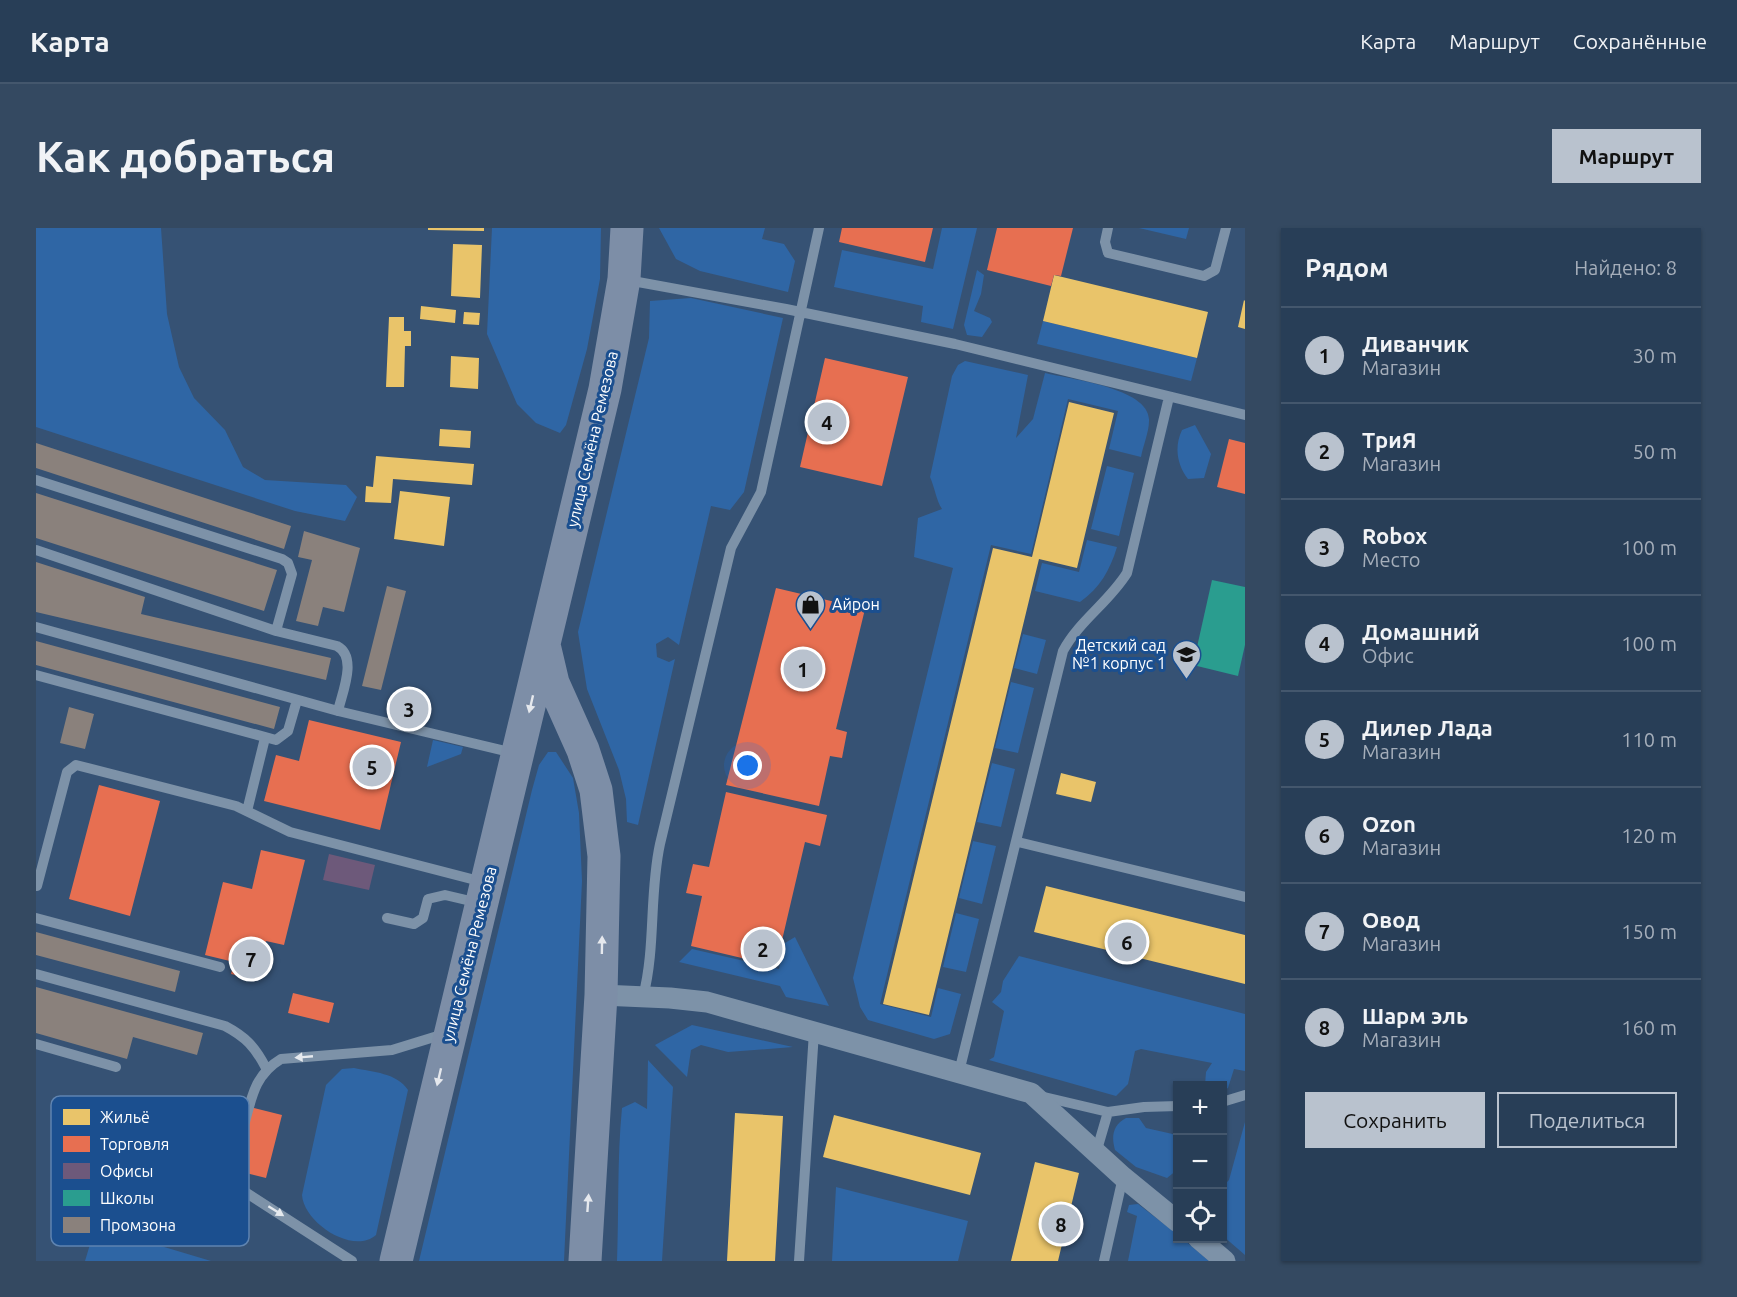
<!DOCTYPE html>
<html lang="ru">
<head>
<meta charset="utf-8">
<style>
  :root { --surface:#283e57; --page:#344961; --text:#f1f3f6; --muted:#a5aeba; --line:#44576d; --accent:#b9c2ce }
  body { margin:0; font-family:Ubuntu,sans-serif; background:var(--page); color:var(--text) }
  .controls { position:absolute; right:18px; bottom:18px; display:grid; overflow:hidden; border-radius:0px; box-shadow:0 2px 4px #0004 }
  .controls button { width:54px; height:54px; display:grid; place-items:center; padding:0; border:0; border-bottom:2px solid var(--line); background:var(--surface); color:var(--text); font:30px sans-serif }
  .you { position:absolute; left:712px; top:538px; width:21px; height:21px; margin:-15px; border:4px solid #fff; border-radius:50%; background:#1a73e8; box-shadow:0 0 0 9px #1a73e833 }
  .badge { display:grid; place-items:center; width:39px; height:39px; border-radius:50%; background:var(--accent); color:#111; font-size:20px; font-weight:700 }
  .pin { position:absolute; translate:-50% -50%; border:3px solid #fff; box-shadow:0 2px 6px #0006 }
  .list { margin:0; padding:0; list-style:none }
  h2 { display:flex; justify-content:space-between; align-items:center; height:78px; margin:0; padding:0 24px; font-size:26px }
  h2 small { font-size:20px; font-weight:400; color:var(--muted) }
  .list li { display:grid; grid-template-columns:39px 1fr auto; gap:18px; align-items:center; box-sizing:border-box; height:96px; padding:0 24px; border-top:2px solid var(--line) }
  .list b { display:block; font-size:22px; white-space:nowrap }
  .list p { margin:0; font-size:20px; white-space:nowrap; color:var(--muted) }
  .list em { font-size:20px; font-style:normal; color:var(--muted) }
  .actions { display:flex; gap:12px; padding:18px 24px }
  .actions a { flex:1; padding:14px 0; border:2px solid var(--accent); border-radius:0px; text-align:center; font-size:21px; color:var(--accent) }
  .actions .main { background:var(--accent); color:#111 }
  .icon { flex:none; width:33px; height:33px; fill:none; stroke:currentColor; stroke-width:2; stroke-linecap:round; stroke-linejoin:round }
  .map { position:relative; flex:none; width:1209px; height:1033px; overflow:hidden; border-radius:0px }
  header { display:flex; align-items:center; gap:36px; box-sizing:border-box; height:84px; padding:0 30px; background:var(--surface); border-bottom:2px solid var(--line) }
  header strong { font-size:28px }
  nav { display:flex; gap:33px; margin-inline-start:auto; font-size:21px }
  .intro { display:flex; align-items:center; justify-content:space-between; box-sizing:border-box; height:144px; padding:0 36px }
  h1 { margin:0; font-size:42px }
  .button { padding:15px 27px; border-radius:0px; background:var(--accent); color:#111; font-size:21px; font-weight:700 }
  main { display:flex; gap:36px; padding:0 36px }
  aside { flex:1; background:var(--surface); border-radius:0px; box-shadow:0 2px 4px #0004 }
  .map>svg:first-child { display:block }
  .green { fill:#2f66a5 }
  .homes { fill:#e9c46a }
  .shops { fill:#e76f51 }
  .offices { fill:#6d597a }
  .schools { fill:#2a9d8f }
  .industry { fill:#8a817c }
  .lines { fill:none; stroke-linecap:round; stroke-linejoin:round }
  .lane { stroke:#7d92a8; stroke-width:10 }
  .street { stroke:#7d92a8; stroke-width:21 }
  .primary { stroke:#7d8ea7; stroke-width:33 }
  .oneway { fill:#e5e8ed }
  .oneway2 { fill:#e5e9ee }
  .labels { text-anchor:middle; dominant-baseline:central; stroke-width:6; stroke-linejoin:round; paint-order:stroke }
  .street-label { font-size:16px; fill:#fff; stroke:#1b4f8f }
  .poi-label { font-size:16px; fill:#fff; stroke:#1b4f8f; text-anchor:start }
  .key { fill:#1b4f8f; stroke:#5f84b1; stroke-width:1.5 }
  .key-label { font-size:16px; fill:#fff }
</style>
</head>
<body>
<header>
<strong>Карта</strong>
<nav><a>Карта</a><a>Маршрут</a><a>Сохранённые</a></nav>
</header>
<div class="intro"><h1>Как добраться</h1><a class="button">Маршрут</a></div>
<main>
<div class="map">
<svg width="1209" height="1033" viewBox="0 0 1209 1033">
  <rect width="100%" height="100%" fill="#365274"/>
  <!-- green -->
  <path class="green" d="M0 0H125L131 86 143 139 158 170 189 202 207 239 229 252 310 257 321 269 309 293 259 283 0 199Z
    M456 0H565L564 51 551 121 530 197 524 205 500 195 481 176 451 106Z
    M623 0H729L726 11 748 16 759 33 752 64 664 43 640 31Z
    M906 0H941L917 101 885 94 887 78 798 59 806 22 897 41Z
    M1103 0H1153L1150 11Z
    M941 42 948 47 945 66 938 83 954 90 956 94 946 109 931 107 928 97Z
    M655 70 747 90 708 264 694 282 675 278 643 417 632 409 620 416 621 429 633 434 639 431 602 597 591 594 590 571 583 542 551 461 542 404 613 110 614 73Z
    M1007 93 1161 130 1155 153 1001 116Z
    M929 133 992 147 980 210 997 191 1009 145C1033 151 1115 160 1113 193 1113 204 1107 218 1105 229L1073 221 1082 183 1032 171 995 326 955 317 844 776 895 789 902 760 925 766 914 806 898 811 832 792 824 779 817 750 917 340 878 329 882 290 906 281C900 272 899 260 894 249L916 148 922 137Z
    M1159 197 1175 226 1168 250 1152 251C1141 237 1138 219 1146 202Z
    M1071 238 1098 245 1083 308 1055 301Z
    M1051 312 1081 319C1074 342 1064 360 1044 374L999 363 1006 335 1043 344Z
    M987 406 1010 412 1001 446 978 440Z
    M975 454 998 460 982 525 959 520Z
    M397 512 427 519 425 526 391 539Z
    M512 524H520L537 550 543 585 546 653 528 1033H383L496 562 503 537Z
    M956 535 979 541 965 599 941 594Z
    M937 613 960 618 946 676 923 670Z
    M920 685 943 691 930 744 907 739Z
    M759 709 793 778 750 769 744 758 643 734 656 721 743 741 749 715Z
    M983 728 1209 786V843L1198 841 1192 860 1187 863 1186 858 1169 857 1170 844 1176 835 1105 821 1099 823 1092 856 1080 868 953 832 958 829 968 783 956 774 965 764 967 753Z
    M656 797 757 819 692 824 665 817 655 822 651 849 619 817Z
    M612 832 637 859 626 1033H581C583 982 581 931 586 880L599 874 611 881Z
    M318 840C337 844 361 845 372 862L340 1007C317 1027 268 995 266 967L290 857 306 841Z
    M1090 890H1103L1110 900 1141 907V942L1131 950 1100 939 1079 922C1075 908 1077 897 1090 890Z
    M1209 894V1027L1187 1008 1186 959 1193 952Z
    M800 959 932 993 922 1033H796Z
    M1102 976 1141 1006 1142 1010 1147 1011 1173 1033H1092L1101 988 1091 984 1093 977Z
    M78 1004 175 1033H49L55 1013Z"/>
  <!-- homes -->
  <path class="homes" d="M392 0H448V3L392 2Z
    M417 16 446 17 444 70 415 68Z
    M1018 47 1172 84 1161 130 1007 93Z
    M1208 72 1209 73V101L1202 99Z
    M385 78 420 82 419 95 384 91Z
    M428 84 444 85 443 97 427 96Z
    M353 89H368V103H375V118H369L368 159H350Z
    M415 128 443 130 442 161 414 159Z
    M1033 174 1078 185 1041 340 1003 331 893 787 847 776 957 320 996 329Z
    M404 201 435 203 434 220 403 218Z
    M340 228 438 236 436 257 357 251 355 275 329 274 330 258 337 259Z
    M364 263 414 269 408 318 358 311Z
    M1025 545 1060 554 1055 574 1020 566Z
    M1010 658 1209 707V756L998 704Z
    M699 885 747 888 739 1033H691Z
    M798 887 945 925 934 967 787 929Z
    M999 934 1043 945 1022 1033H975Z"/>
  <!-- shops -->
  <path class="shops" d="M806 0H897L889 34 803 14Z
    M961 0H1037L1025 48 1018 47 1015 58 951 42Z
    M789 130 872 149 846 258 764 239Z
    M1193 211 1209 215V266L1181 259Z
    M740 360 829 381 800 501 811 504 806 530 794 528 783 578 690 557Z
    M358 472 391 480 388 491 355 482Z
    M273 492 365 514 344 602 228 573 240 527 263 533Z
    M63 557 124 573 94 688 33 671Z
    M690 564 791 587 784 618 769 614 740 738 655 718 666 668 650 665 657 636 673 639Z
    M225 622 269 632 248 717 230 713 221 752 195 746 198 734 169 727 187 654 216 661Z
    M257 765 298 775 293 795 252 785Z
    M214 879 246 887 230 950 198 942 202 927 181 922 190 889 210 894Z"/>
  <!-- offices -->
  <path class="offices" d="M293 626 339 637 333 662 287 652Z"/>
  <!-- schools -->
  <path class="schools" d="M1176 352 1209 359V417L1202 448 1157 437Z"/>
  <!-- industry -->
  <path class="industry" d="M0 215 255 298 248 321 0 240Z
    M0 265 241 342 228 383 0 310Z
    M268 303 324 320 308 384 287 379 282 398 260 393 276 332 262 329Z
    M0 334 109 369 105 386 295 430 290 452 0 384Z
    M351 358 370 363 345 462 326 458Z
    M0 413 244 479 238 501 0 437Z
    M33 479 58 486 49 521 24 515Z
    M0 704 144 743 139 764 0 727Z
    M0 759 167 805 161 827 97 809 91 831 0 805Z"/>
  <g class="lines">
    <!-- lane -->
    <path class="lane" d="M1072 0 1069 14 1072 25 1168 48 1179 42 1190 0
      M591 52 750 81 919 116 1209 187
      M0 252 246 331 252 335 256 346 240 403
      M0 322 240 403 301 418C322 429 306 465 302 483
      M0 399 302 483 478 525
      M0 447 240 512 252 503 261 472
      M211 583 229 510
      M982 614 1209 669
      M1 658 31 544 40 537 200 578 254 604 447 654
      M0 690 184 739
      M351 690 378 696 387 690 392 671 409 667 443 675
      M0 746 189 798C210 809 219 819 230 840
      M607 769C620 719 613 666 624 616L695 320 725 264 783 0
      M0 816 80 839
      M923 844 1027 423C1043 393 1073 374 1091 345L1133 169
      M1004 868 1072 884 1108 879 1142 878
      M1186 874 1209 867
      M209 894C216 867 220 846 245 831L356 822 408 806
      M1060 925 1072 884
      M201 926 196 946 206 962 316 1033
      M763 1033 778 804
      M1068 1033 1087 949"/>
    <!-- street -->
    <path class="street" d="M565 767 634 770 671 774 995 865 1087 949 1142 994
      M1162 1010 1189 1033"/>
    <!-- primary -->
    <path class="primary" d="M509 421 517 455 547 522 560 562 568 628 565 767 549 1033
      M360 1033 569 161 588 51 591 0"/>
  </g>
  <!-- one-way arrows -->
  <defs><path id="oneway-solid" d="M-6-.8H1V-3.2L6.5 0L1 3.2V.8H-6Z" transform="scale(1.5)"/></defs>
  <g class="oneway">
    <use href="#oneway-solid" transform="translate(495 476) rotate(103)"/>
    <use href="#oneway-solid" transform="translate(566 717) rotate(-89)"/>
    <use href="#oneway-solid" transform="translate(403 849) rotate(103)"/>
    <use href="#oneway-solid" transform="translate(552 975) rotate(-86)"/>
  </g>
  <g class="oneway2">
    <use href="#oneway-solid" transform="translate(268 829) rotate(175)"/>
    <use href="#oneway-solid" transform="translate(240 983) rotate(32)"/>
  </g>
  <!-- icons -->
  <defs>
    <symbol id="shop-pin" viewBox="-11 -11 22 30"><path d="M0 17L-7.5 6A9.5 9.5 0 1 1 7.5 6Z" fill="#b9c2ce" stroke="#1b4f8f"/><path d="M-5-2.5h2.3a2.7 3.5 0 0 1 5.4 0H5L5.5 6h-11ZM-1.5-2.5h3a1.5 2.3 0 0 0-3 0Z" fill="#111"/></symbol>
    <symbol id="school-pin" viewBox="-11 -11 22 30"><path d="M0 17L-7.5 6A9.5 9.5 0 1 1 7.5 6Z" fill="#b9c2ce" stroke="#1b4f8f"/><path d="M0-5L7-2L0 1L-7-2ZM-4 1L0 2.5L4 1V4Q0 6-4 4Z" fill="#111"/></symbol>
  </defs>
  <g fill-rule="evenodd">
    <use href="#shop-pin" x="758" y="360" width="33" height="45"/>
    <use href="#school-pin" x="1134" y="410" width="33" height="45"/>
  </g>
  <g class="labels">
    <!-- street labels -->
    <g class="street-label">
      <text transform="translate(556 211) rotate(-77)">улица Семёна Ремезова</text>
      <text transform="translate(433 726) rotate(-76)">улица Семёна Ремезова</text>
    </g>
    <!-- poi labels -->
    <g class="poi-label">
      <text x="796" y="376">Айрон</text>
      <text x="1130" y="417" text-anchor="end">Детский сад<tspan x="1130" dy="18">№1 корпус 1</tspan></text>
    </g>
  </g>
  <!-- legend -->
  <rect x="15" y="868" width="198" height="150" rx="9" class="key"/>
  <rect x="27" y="881" width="27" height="16" fill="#e9c46a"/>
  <rect x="27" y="908" width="27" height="16" fill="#e76f51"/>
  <rect x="27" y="935" width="27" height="16" fill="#6d597a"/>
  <rect x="27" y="962" width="27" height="16" fill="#2a9d8f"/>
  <rect x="27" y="989" width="27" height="16" fill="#8a817c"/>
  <g class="key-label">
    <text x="64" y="895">Жильё</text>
    <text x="64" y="922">Торговля</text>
    <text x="64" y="949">Офисы</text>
    <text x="64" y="976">Школы</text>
    <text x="64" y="1003">Промзона</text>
  </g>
</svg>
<div class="controls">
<button>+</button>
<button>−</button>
<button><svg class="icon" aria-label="locate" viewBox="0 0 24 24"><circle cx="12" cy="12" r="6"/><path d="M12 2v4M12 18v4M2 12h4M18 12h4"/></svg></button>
</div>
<div class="you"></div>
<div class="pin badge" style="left:767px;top:441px">1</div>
<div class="pin badge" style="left:727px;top:721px">2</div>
<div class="pin badge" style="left:373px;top:481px">3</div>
<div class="pin badge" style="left:791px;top:194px">4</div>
<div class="pin badge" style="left:336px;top:539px">5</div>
<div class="pin badge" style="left:1091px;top:714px">6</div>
<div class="pin badge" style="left:215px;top:731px">7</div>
<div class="pin badge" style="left:1025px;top:996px">8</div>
</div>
<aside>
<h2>Рядом<small>Найдено: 8</small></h2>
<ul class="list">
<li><span class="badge">1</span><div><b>Диванчик</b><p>Магазин</p></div><em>30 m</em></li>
<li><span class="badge">2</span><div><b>ТриЯ</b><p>Магазин</p></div><em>50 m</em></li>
<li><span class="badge">3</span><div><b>Robox</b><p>Место</p></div><em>100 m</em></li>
<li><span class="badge">4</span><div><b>Домашний</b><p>Офис</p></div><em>100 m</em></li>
<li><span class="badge">5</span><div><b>Дилер Лада</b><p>Магазин</p></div><em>110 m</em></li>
<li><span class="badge">6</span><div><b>Ozon</b><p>Магазин</p></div><em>120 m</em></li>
<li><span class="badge">7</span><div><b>Овод</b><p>Магазин</p></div><em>150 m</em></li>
<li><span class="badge">8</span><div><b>Шарм эль</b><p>Магазин</p></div><em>160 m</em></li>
</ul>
<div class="actions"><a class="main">Сохранить</a><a>Поделиться</a></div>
</aside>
</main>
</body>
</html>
